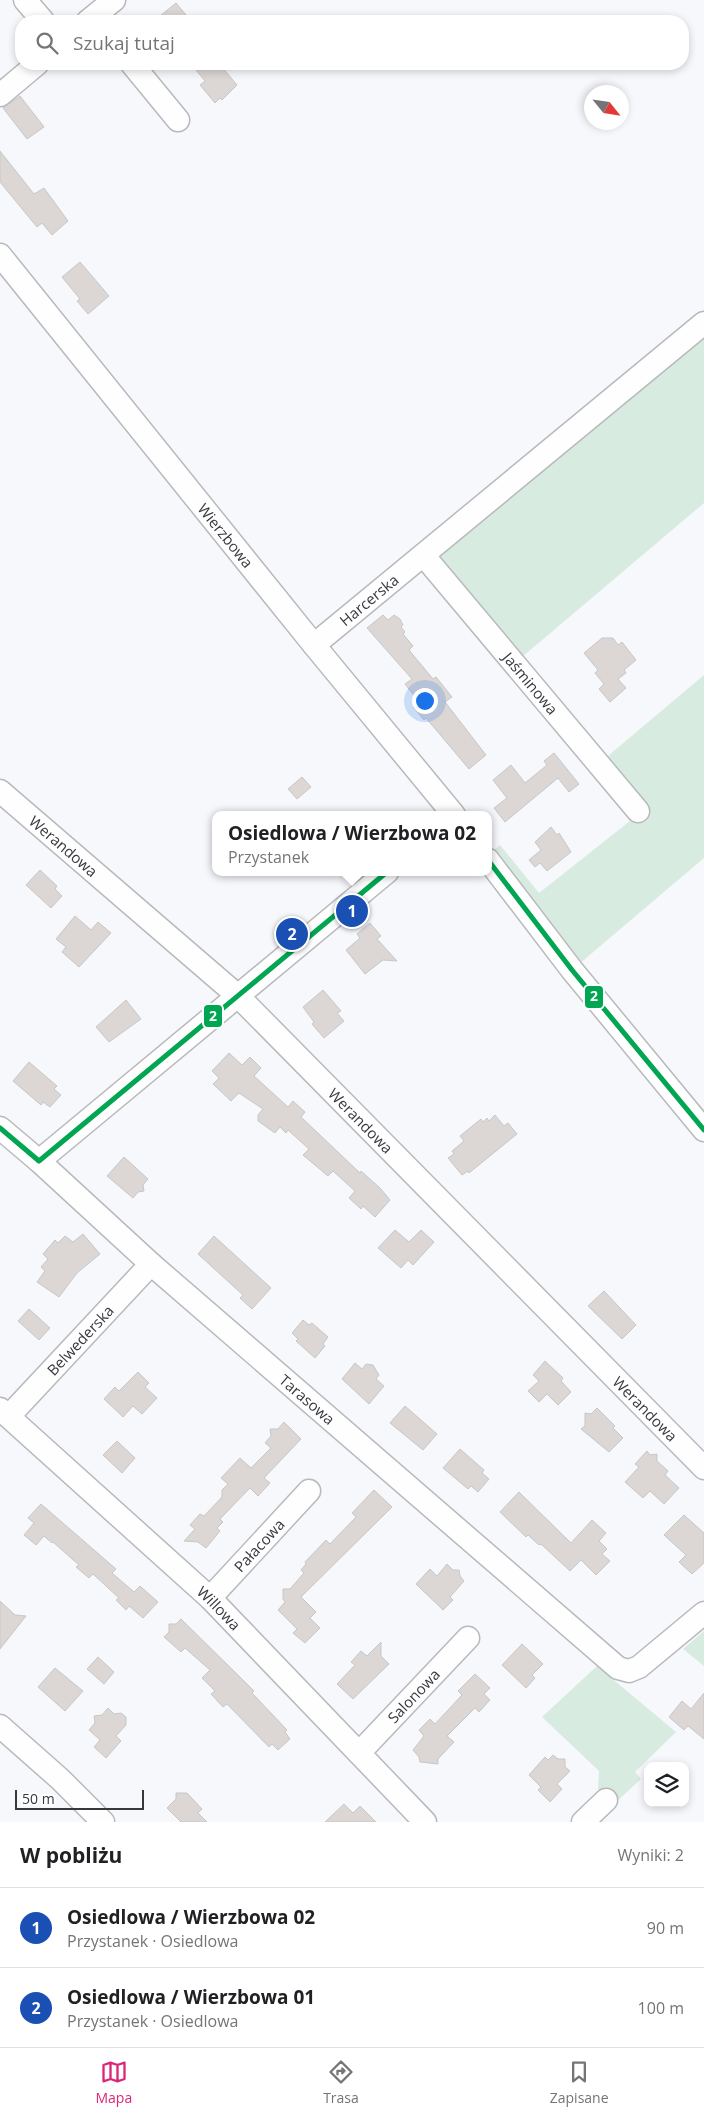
<!DOCTYPE html>
<html lang="pl">
<head>
<meta charset="utf-8">
<style>
  :root { --surface:#fff; --page:#f2f2f2; --text:#202124; --muted:#757577; --line:#e0e0e0; --accent:#db2777 }
  body { margin:0; font-family:"Open Sans",sans-serif; background:var(--page); color:var(--text) }
  .controls { position:absolute; right:15px; bottom:15px; display:grid; overflow:hidden; border-radius:10px; box-shadow:0 2px 8px #0003 }
  .controls button { width:45px; height:45px; display:grid; place-items:center; padding:0; border:0; border-bottom:1px solid var(--line); background:var(--surface); color:var(--text); font:25px sans-serif }
  .compass { position:absolute; left:584px; top:85px; width:45px; height:45px; border-radius:50%; background:var(--surface); box-shadow:0 2px 8px #0003; rotate:120deg }
  .scale { position:absolute; left:15px; bottom:12px; width:129px; box-sizing:border-box; padding-left:5px; border:2px solid #37383c; border-top:0; font-size:14px; line-height:18px; white-space:nowrap; color:#37383c; -webkit-text-stroke:4px #fff; paint-order:stroke }
  .you { position:absolute; left:424px; top:700px; width:18px; height:18px; margin:-12px; border:4px solid #fff; border-radius:50%; background:#1a73e8; box-shadow:0 0 0 8px #1a73e833 }
  .badge { display:grid; place-items:center; width:32px; height:32px; border-radius:50%; background:var(--accent); color:#fff; font-size:16px; font-weight:700 }
  .pin { position:absolute; translate:-50% -50%; border:2px solid #fff; box-shadow:0 1px 5px #0006 }
  .popup { position:absolute; left:212px; top:811px; width:280px; height:65px; box-sizing:border-box; display:grid; place-content:center; border-radius:10px; background:var(--surface); filter:drop-shadow(0 1px 4px #0005); font-size:16px; white-space:nowrap; color:var(--muted) }
  .popup b { font-size:19px; color:var(--text) }
  .popup::after { content:''; position:absolute; left:50%; top:100%; margin-left:-10px; border:10px solid transparent; border-top-color:var(--surface) }
  .list { margin:0; padding:0; list-style:none }
  h2 { display:flex; justify-content:space-between; align-items:center; height:65px; margin:0; padding:0 20px; font-size:21px }
  h2 small { font-size:16px; font-weight:400; color:var(--muted) }
  .list li { display:grid; grid-template-columns:32px 1fr auto; gap:15px; align-items:center; box-sizing:border-box; height:80px; padding:0 20px; border-top:1px solid var(--line) }
  .list b { display:block; font-size:19px; white-space:nowrap }
  .list p { margin:0; font-size:16px; white-space:nowrap; color:var(--muted) }
  .list em { font-size:16px; font-style:normal; color:var(--muted) }
  .icon { flex:none; width:28px; height:28px; fill:none; stroke:currentColor; stroke-width:2; stroke-linecap:round; stroke-linejoin:round }
  .map { position:relative; flex:none; width:704px; height:1822px; overflow:hidden }
  .search { position:absolute; background:var(--surface); box-shadow:0 2px 8px #0003; left:15px; right:15px; top:15px; height:55px; display:flex; align-items:center; gap:12px; box-sizing:border-box; padding:0 18px; border-radius:20px; color:var(--muted); font-size:19px }
  .sheet { height:225px; background:var(--surface) }
  nav { display:flex; justify-content:space-around; align-items:center; box-sizing:border-box; height:70px; border-top:1px solid var(--line); background:var(--surface); font-size:14px; color:var(--muted) }
  nav a { display:grid; justify-items:center; gap:2px }
  nav .on { color:var(--accent) }
  .map>svg:first-child { display:block }
  .green { fill:#d8ebe0 }
  .building { fill:#dcd6d4; stroke:#c8c7c8 }
  .lines { fill:none; stroke-linecap:round; stroke-linejoin:round }
  .minor-casing { stroke:#b8b9bd; stroke-width:25 }
  .minor { stroke:#fefeff; stroke-width:22 }
  .bus-1-casing { stroke:#fff; stroke-width:9 }
  .bus-1 { stroke:#00a651; stroke-width:5 }
  .labels { text-anchor:middle; dominant-baseline:central; stroke-width:4; stroke-linejoin:round; paint-order:stroke }
  .street-label { font-size:15px; fill:#37383c; stroke:#fff }
  .line-badge { stroke:#fff; stroke-width:2 }
  .badge-label { font-size:14px; text-anchor:middle; font-weight:bold; fill:#fff }
</style>
</head>
<body>
<div class="map">
<svg width="704" height="1822" viewBox="0 0 704 1822">
  <rect width="100%" height="100%" fill="#f6f8fc"/>
  <!-- green -->
  <path class="green" d="M700 311 704 316V503L515 663 424 556Z
    M704 675V858L572 970 488 855 500 845 539 893 630 821 589 772Z
    M704 1631V1666L683 1649Z
    M597 1666 676 1732 635 1772 641 1779 615 1803 598 1789 599 1771 542 1717Z"/>
  <!-- building -->
  <path class="building" d="M176 3 191 21H154Z
    M191 64H212L218 70 222 67 237 85 222 100 220 98 215 103 200 85 205 81Z
    M20 96 44 127 27 139 3 108Z
    M0 151 34 194 44 188 68 221 52 235 42 223 37 227 0 182Z
    M80 262 109 296 88 314 77 301 80 299 62 277Z
    M383 615 388 620 394 615 400 619 403 625 401 627 405 632 403 634 413 646 409 650 433 679 436 677 452 697 445 702 486 755 469 769 426 718 424 720 413 707 419 702 405 684 412 679 367 628Z
    M602 638H613L618 645 622 642 636 660 624 670 626 673 618 679 626 688 610 702 599 689 604 684 595 673 598 670 584 653Z
    M554 753 579 784 569 792 558 778 505 822 494 808 507 798 493 780 511 765 525 783 547 765 544 761Z
    M302 777 311 787 297 799 288 789Z
    M551 827 557 835 559 833 571 852 547 871 540 863 535 867 529 860 541 850 535 842Z
    M40 870 57 886 55 889 62 896 51 908 26 885Z
    M75 916 91 930 98 922 111 933 79 967 62 952 66 947 56 939Z
    M370 923 381 936 377 939 397 961 383 960 365 974 346 950 360 938 357 934Z
    M323 990 341 1011 337 1013 344 1021 324 1038 312 1024 314 1022 303 1007Z
    M126 1000 141 1019 109 1042 96 1027Z
    M229 1053 242 1065 250 1057 261 1068 254 1076 288 1107 293 1101 305 1112 301 1117 360 1173 361 1171 380 1188 390 1200 375 1217 363 1206 361 1209 349 1198 355 1191 333 1171 328 1176 303 1155 309 1149 288 1130 286 1133 280 1127 275 1133 258 1121V1115L263 1109 239 1093 231 1101 213 1084 219 1078 212 1071Z
    M29 1062 57 1086 54 1089 61 1095 50 1107 43 1102 41 1105 13 1081Z
    M495 1115 504 1126 508 1123 517 1134 469 1173 468 1171 462 1175 448 1158 454 1154 452 1151 464 1141 460 1136 481 1119 483 1122 487 1118 489 1121Z
    M124 1157 148 1179 143 1185 144 1191 138 1192 133 1198 107 1176Z
    M395 1230 409 1242 421 1230 434 1242 413 1265 408 1260 401 1268 378 1248Z
    M83 1234 100 1254 77 1273 59 1297 37 1282 45 1271 41 1267 48 1259 43 1254 55 1240 58 1243 65 1236 73 1242Z
    M214 1236 271 1288 252 1309 240 1298 243 1295 198 1254Z
    M604 1291 636 1325 622 1339 588 1306Z
    M29 1309 50 1328 39 1340 18 1321Z
    M303 1320 309 1325 312 1323 328 1337 323 1344 325 1346 315 1358 296 1341 298 1339 292 1333Z
    M545 1361 563 1378 561 1381 571 1392 558 1405 547 1394 539 1402 528 1391 539 1381 533 1375Z
    M355 1363 362 1369 366 1364 373 1365 379 1375 376 1379 384 1386 369 1404 342 1379Z
    M138 1372 149 1383 145 1387 157 1398 142 1414 133 1406 123 1417 104 1399 115 1387 119 1391Z
    M405 1406 437 1434 423 1450 390 1423Z
    M597 1408 615 1426 613 1428 623 1438 609 1452 581 1429 585 1426V1413L591 1414Z
    M284 1422 301 1439 264 1478 270 1483 258 1496 250 1488 220 1519 223 1522 217 1528 220 1531 206 1548 198 1542 184 1541 195 1529 190 1525 200 1514 204 1516 222 1497V1490L228 1484 221 1478 240 1458 251 1468 271 1448 265 1443 271 1436 270 1429H278Z
    M117 1441 135 1458 122 1473 103 1455Z
    M460 1449 484 1470 482 1473 489 1479 478 1492 471 1486 468 1489 443 1468Z
    M647 1451 650 1455 657 1454V1461L668 1471 665 1475 679 1488 664 1504 650 1491 643 1498 625 1482 639 1467 635 1464Z
    M374 1490 392 1507 301 1597 316 1612 310 1618 320 1628 305 1643 293 1633 297 1629 278 1610 285 1602 283 1599V1589H290L304 1573 301 1570 306 1564 305 1562 326 1540 330 1544 356 1517 352 1513Z
    M519 1492 571 1543 592 1520 606 1533 599 1541 607 1549 602 1554 610 1561 596 1575 581 1560 570 1571 541 1544 539 1545 528 1535 526 1537 500 1512Z
    M41 1504 116 1569 112 1573 134 1592 140 1586 158 1602 143 1618 129 1606 126 1610 116 1600 119 1598 93 1574 89 1578 76 1567 79 1565 53 1542 52 1543 44 1536 36 1545 24 1535 34 1523 28 1518Z
    M684 1515 704 1533V1563L692 1574 679 1562 686 1555 664 1535Z
    M447 1564 453 1570H459L460 1576 464 1581 450 1597 453 1600 443 1610 416 1584 430 1569 437 1576Z
    M0 1601 15 1615 26 1616 0 1649Z
    M181 1619 247 1684 254 1691 252 1693 287 1730 285 1732 290 1739 278 1750 272 1744 269 1747 227 1704 223 1707 211 1694 215 1691 202 1678 210 1670 185 1648 181 1652 164 1637 169 1632V1624H176Z
    M381 1642V1656L389 1664 353 1699 337 1684 355 1665 351 1662 361 1651 367 1656Z
    M522 1644 543 1664 532 1675 535 1678 526 1688 502 1665Z
    M98 1657 114 1672 104 1684 87 1669Z
    M55 1668 83 1691 65 1711 38 1687Z
    M475 1674 490 1688 484 1694 490 1700 479 1712 475 1708 447 1736 454 1742 438 1759V1764L420 1762 419 1757 413 1750 424 1736 419 1730 430 1719 435 1724 462 1695 458 1691Z
    M704 1693V1739L688 1726 684 1730 669 1717 682 1701 691 1709Z
    M108 1708 114 1714 121 1713 126 1717V1725L116 1736 121 1741 106 1758 94 1747 100 1740 89 1730 95 1723 94 1716 102 1715Z
    M553 1755 558 1759H565V1767L570 1771 557 1784 562 1789 550 1802 538 1790 541 1787 529 1775 545 1757 548 1760Z
    M176 1793H187L202 1809 198 1813 207 1822H181L167 1808 176 1799Z
    M344 1804 353 1813 360 1806 376 1822H325Z"/>
  <g class="lines">
    <defs>
      <g id="minor">
        <path d="M25 0 43 21"/>
        <path d="M88 21 114 0"/>
        <path d="M132 64 178 120"/>
        <path d="M0 95 37 64"/>
        <path id="s1" d="M0 255 314 645 454 815"/>
        <path id="s2" d="M424 556 638 811"/>
        <path id="s3" d="M314 645 704 323"/>
        <path id="s4" d="M0 791 238 996 704 1468"/>
        <path d="M488 860 572 970 704 1130"/>
        <path id="s5" d="M0 1128 39 1161 151 1264 618 1668 629 1671 639 1667 704 1613"/>
        <path d="M39 1161 387 872"/>
        <path id="s6" d="M0 1409 210 1598 425 1822"/>
        <path id="s7" d="M9 1416 151 1264"/>
        <path id="s8" d="M210 1598 309 1491"/>
        <path d="M0 1726 60 1779 103 1822"/>
        <path id="s9" d="M359 1753 468 1638"/>
        <path d="M583 1822 606 1800"/>
      </g>
    </defs>
    <!-- minor casing -->
    <use href="#minor" class="minor-casing"/>
    <!-- minor -->
    <use href="#minor" class="minor"/>
    <defs>
      <path id="bus-1" d="M488 860 572 970 704 1130
        M0 1128 39 1161
        M39 1161 387 872"/>
    </defs>
    <!-- bus-1 casing -->
    <use href="#bus-1" class="bus-1-casing"/>
    <!-- bus-1 -->
    <use href="#bus-1" class="bus-1"/>
  </g>
  <g class="labels">
    <!-- street labels -->
    <g class="street-label">
      <text stroke="none"><textPath href="#s1" startOffset="360">Wierzbowa</textPath></text>
      <text stroke="none"><textPath href="#s3" startOffset="71">Harcerska</textPath></text>
      <text stroke="none"><textPath href="#s2" startOffset="166">Jaśminowa</textPath></text>
      <text stroke="none"><textPath href="#s4" startOffset="84">Werandowa</textPath></text>
      <text stroke="none"><textPath href="#s4" startOffset="489">Werandowa</textPath></text>
      <text stroke="none"><textPath href="#s7" startOffset="104">Belwederska</textPath></text>
      <text stroke="none"><textPath href="#s5" startOffset="410">Tarasowa</textPath></text>
      <text stroke="none"><textPath href="#s4" startOffset="894">Werandowa</textPath></text>
      <text stroke="none"><textPath href="#s8" startOffset="72">Pałacowa</textPath></text>
      <text stroke="none"><textPath href="#s6" startOffset="296">Willowa</textPath></text>
      <text stroke="none"><textPath href="#s9" startOffset="79">Salonowa</textPath></text>
    </g>
  </g>
  <g class="line-badge">
    <rect x="584" y="985" width="20" height="24" rx="5" fill="#00a651"/>
    <rect x="203" y="1004" width="20" height="24" rx="5" fill="#00a651"/>
  </g>
  <g class="badge-label">
    <text x="594" y="1001">2</text>
    <text x="213" y="1021">2</text>
  </g>
</svg>
<div class="controls">
<button><svg class="icon" aria-label="layers" viewBox="0 0 24 24"><path d="M12 4l9 5-9 5-9-5zM3 14l9 5 9-5"/></svg></button>
</div>
<svg class="compass" viewBox="-18 -18 36 36"><path d="M0-13l5 13h-10z" fill="#e53935"/><path d="M0 13l5-13h-10z" fill="#757577"/></svg>
<div class="scale">50 m</div>
<div class="you"></div>
<div class="pin badge" style="left:352px;top:911px;background:#1a4fb4">1</div>
<div class="popup"><b>Osiedlowa / Wierzbowa 02</b>Przystanek</div>
<div class="pin badge" style="left:292px;top:934px;background:#1a4fb4">2</div>
<div class="search"><svg class="icon" aria-label="search" viewBox="0 0 24 24"><circle cx="10" cy="10" r="6"/><path d="M15 15l6 6"/></svg>Szukaj tutaj</div>
</div>
<section class="sheet">
<h2>W pobliżu<small>Wyniki: 2</small></h2>
<ul class="list">
<li><span class="badge" style="background:#1a4fb4">1</span><div><b>Osiedlowa / Wierzbowa 02</b><p>Przystanek · Osiedlowa</p></div><em>90 m</em></li>
<li><span class="badge" style="background:#1a4fb4">2</span><div><b>Osiedlowa / Wierzbowa 01</b><p>Przystanek · Osiedlowa</p></div><em>100 m</em></li>
</ul>
</section>
<nav>
<a class="on"><svg class="icon" aria-label="map" viewBox="0 0 24 24"><path d="M3 6l6-2 6 2 6-2v14l-6 2-6-2-6 2zM9 4v14M15 6v14"/></svg>Mapa</a>
<a><svg class="icon" aria-label="directions" viewBox="0 0 24 24"><path d="M12 3l9 9-9 9-9-9zM9 14v-3h6M13 9l2 2-2 2"/></svg>Trasa</a>
<a><svg class="icon" aria-label="saved" viewBox="0 0 24 24"><path d="M7 4h10v16l-5-4-5 4z"/></svg>Zapisane</a>
</nav>
</body>
</html>
